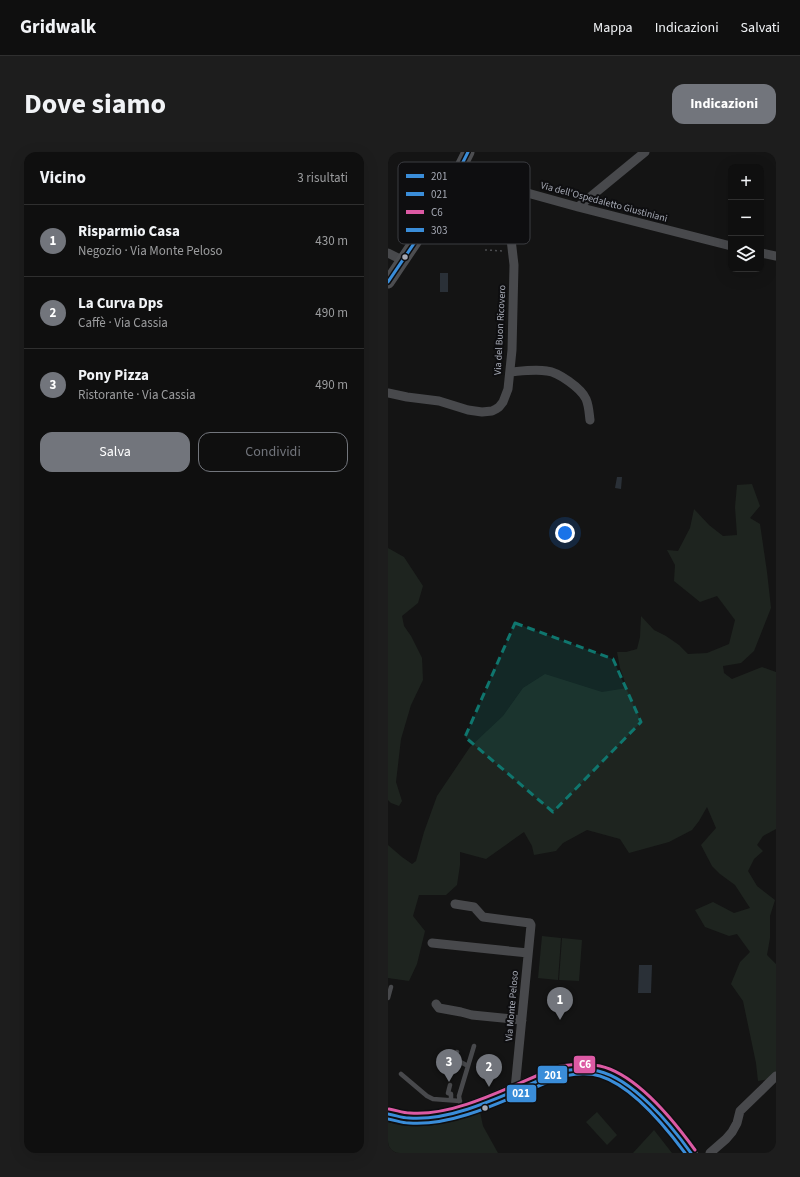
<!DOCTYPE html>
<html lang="it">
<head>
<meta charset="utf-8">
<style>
  :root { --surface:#0f0f0f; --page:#1d1d1d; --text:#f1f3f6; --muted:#9b9c9e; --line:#2f2f2f; --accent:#72757c }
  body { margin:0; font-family:"Source Sans 3",sans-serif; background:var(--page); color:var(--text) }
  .controls { position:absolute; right:12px; top:12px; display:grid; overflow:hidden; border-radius:8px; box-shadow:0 4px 16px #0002 }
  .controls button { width:36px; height:36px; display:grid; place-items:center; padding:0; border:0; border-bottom:1px solid var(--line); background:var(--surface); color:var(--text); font:20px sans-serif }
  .you { position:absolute; left:177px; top:381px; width:14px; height:14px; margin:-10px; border:3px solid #fff; border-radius:50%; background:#1a73e8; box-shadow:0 0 0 6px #1a73e833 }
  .badge { display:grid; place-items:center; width:26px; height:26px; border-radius:50%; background:var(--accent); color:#fff; font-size:13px; font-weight:700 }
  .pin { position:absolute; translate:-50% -33px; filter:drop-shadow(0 1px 2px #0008) }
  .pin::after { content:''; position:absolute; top:21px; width:14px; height:12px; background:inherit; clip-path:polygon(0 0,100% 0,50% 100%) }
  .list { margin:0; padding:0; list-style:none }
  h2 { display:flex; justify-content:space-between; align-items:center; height:52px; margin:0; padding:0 16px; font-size:17px }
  h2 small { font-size:13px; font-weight:400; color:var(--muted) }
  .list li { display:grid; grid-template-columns:26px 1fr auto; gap:12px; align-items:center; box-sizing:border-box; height:72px; padding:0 16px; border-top:1px solid var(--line) }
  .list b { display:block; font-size:15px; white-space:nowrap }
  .list p { margin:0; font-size:13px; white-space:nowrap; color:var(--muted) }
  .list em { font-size:13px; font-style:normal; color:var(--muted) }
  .actions { display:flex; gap:8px; padding:12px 16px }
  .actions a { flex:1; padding:9px 0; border:1px solid var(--accent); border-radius:12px; text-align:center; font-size:14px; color:var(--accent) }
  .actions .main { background:var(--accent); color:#fff }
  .icon { flex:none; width:22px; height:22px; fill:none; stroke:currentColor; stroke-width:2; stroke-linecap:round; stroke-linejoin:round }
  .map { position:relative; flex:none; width:388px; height:1001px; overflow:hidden; border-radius:12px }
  header { display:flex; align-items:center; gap:24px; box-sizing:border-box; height:56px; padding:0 20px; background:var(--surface); border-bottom:1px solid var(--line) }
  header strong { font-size:19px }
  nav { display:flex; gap:22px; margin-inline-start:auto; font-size:14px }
  .intro { display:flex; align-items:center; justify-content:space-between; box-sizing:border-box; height:96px; padding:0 24px }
  h1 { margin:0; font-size:28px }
  .button { padding:10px 18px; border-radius:12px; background:var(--accent); color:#fff; font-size:14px; font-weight:700 }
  main { display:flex; gap:24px; padding:0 24px }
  aside { flex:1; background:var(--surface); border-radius:12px; box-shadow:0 4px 16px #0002 }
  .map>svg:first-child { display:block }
  .green { fill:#1e241f }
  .water { fill:#2a3037 }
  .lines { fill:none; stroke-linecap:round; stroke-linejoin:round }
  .path { stroke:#4a4b4e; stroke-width:1.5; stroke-dasharray:2 3; stroke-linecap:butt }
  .lane { stroke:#48494c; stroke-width:4.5 }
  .street { stroke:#48494c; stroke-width:9 }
  .secondary { stroke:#4c4d50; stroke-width:13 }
  .primary { stroke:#4a4c4e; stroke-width:14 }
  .bus-1-casing { stroke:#0e0e10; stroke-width:6 }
  .bus-2-casing { stroke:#0e0e10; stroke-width:6 }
  .bus-3-casing { stroke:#0e0e10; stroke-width:6 }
  .bus-4-casing { stroke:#0e0e10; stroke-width:6 }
  .bus-1 { stroke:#3a8dd9; stroke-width:3 }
  .bus-2 { stroke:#3a8dd9; stroke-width:3 }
  .bus-3 { stroke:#dc5aa4; stroke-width:3 }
  .bus-4 { stroke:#3a8dd9; stroke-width:3 }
  .marked { fill:#0f766e; fill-opacity:0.2; stroke:#0f766e; stroke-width:3; stroke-dasharray:8 5; stroke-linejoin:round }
  .bus-dot { fill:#a5a9b4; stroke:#0e0e10; stroke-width:1.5 }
  .labels { text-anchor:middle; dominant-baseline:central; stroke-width:4; stroke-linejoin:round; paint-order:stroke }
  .street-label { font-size:10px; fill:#a5a9b4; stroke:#0e0e10 }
  .key { fill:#0e0e10; stroke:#3b3c41; stroke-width:1 }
  .key-label { font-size:11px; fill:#a5a9b4 }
  .line-badge { stroke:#0e0e10; stroke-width:1.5 }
  .badge-label { font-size:11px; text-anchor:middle; font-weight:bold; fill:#fff }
</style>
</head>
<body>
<header>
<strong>Gridwalk</strong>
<nav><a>Mappa</a><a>Indicazioni</a><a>Salvati</a></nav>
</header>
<div class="intro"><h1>Dove siamo</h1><a class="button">Indicazioni</a></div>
<main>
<aside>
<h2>Vicino<small>3 risultati</small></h2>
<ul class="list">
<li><span class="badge">1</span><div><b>Risparmio Casa</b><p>Negozio · Via Monte Peloso</p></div><em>430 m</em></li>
<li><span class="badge">2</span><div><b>La Curva Dps</b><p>Caffè · Via Cassia</p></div><em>490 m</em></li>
<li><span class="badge">3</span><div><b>Pony Pizza</b><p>Ristorante · Via Cassia</p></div><em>490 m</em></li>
</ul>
<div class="actions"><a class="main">Salva</a><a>Condividi</a></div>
</aside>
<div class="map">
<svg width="388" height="1001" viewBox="0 0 388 1001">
  <rect width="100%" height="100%" fill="#141414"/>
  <!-- green -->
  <path class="green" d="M364 332 372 354 362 366 372 372 379 420 383 456 366 499 353 511 335 514 336 521 344 527 374 515 388 520V677L375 684 369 693 375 699 366 707 360 719 369 734 387 748 382 764V786L379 803 388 812V921L382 927 370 929 368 911 355 849 343 832 352 810 362 800 349 782 341 784 317 775 307 758 325 750 346 761 362 756 347 733 332 722 324 714 313 693 328 676 319 655 311 669 304 678 281 690 241 701 232 687 199 678 175 691 168 699 146 703 144 694 136 680 98 707 72 700V713L69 733 58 743H31L25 764 37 779 29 812 21 829 0 826V693L14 705 24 712 28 709 36 680 49 644 82 595 115 564 135 536 157 522 214 540 239 536 232 516 229 500H238L249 497 252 485 253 464 266 478 278 484 291 493 300 502 319 501 341 492 347 468 329 444 312 450 286 429 287 413 279 398 290 399 302 376 306 357 321 373 335 384 349 383 347 355 349 333Z
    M0 396 16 405 35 434 30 451 14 464 16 474 23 484 34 506 35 528 23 553 13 587 8 630 14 649 11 654 3 651 0 648Z
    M154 784 173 786 170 828 150 826Z
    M174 786 194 788 191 829 171 828Z
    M92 960 95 974 110 1001H0V970C29 980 64 971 92 960Z
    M209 960 229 983 219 993 198 970Z
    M266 978 284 1001H245Z"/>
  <!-- water -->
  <path class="water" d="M60 121V140H52V121Z
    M229 325H234L233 337 227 336Z
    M251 813H264L263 841H250Z"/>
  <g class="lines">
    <!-- path -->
    <path class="path" d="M97 98 116 99"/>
    <!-- lane -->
    <path class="lane" d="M0 846 3 835
      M69 900 67 904V907L80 914
      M13 922 39 944 45 947 72 949
      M62 933 60 941 63 942V948
      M72 951 71 944 86 894"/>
    <!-- street -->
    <path class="street" d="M61 38C74 31 87 28 103 31L190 55 343 94
      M190 55 257 0
      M0 101 14 108
      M373 101 388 104
      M122 220C134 219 147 217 159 219 170 220 193 236 198 247 201 254 201 261 202 268
      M0 241 19 245 51 249 80 258 94 260 104 259 108 257 111 255 115 250 120 237 124 198 126 113 117 35
      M67 752 86 755 95 765 142 771 143 773 127 937
      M44 791 140 801
      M48 852 51 856 73 860 84 863 134 868
      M322 1001 338 987 344 980 349 971 352 959 388 924"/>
    <!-- secondary -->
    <path class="secondary" d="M0 130 58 44 80 0"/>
    <!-- primary -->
    <path class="primary" d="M0 962C55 981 122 936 174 919 212 909 237 928 263 954 278 969 291 984 303 1001"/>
    <defs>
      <path id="bus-1" d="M0 962C7 963 14 966 21 966 70 970 129 936 174 919 186 917 198 916 210 919 245 927 283 973 303 1001"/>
      <path id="bus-2" d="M0 967C7 968 14 971 21 971 72 975 129 941 175 924 188 922 199 920 212 924 244 934 277 974 297 1001"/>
      <path id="bus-3" d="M1 957C8 958 15 961 22 961 69 965 128 931 172 914 186 912 198 911 212 914 248 922 286 969 307 998"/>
      <path id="bus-4" d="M0 130 58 44 80 0"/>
    </defs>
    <!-- bus-1 casing -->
    <use href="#bus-1" class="bus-1-casing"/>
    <!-- bus-2 casing -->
    <use href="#bus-2" class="bus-2-casing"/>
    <!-- bus-3 casing -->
    <use href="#bus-3" class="bus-3-casing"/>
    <!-- bus-4 casing -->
    <use href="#bus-4" class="bus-4-casing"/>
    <!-- bus-1 -->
    <use href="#bus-1" class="bus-1"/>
    <!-- bus-2 -->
    <use href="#bus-2" class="bus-2"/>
    <!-- bus-3 -->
    <use href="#bus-3" class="bus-3"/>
    <!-- bus-4 -->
    <use href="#bus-4" class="bus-4"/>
  </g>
  <!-- marked area -->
  <path class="marked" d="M127 471 225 507 253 570 165 660 77 585Z"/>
  <!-- markers -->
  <g class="bus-dot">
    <circle cx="17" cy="105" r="3.5"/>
    <circle cx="97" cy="956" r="3.5"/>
  </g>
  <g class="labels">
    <!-- street labels -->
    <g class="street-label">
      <text transform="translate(216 50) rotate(15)">Via dell'Ospedaletto Giustiniani</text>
      <text transform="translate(112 178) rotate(-87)">Via del Buon Ricovero</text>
      <text transform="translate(124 854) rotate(-85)">Via Monte Peloso</text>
    </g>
  </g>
  <!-- legend -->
  <rect x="10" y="10" width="132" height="82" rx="6" class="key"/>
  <rect x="18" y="22" width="18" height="4" fill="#3a8dd9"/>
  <rect x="18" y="40" width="18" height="4" fill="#3a8dd9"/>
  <rect x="18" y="58" width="18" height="4" fill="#dc5aa4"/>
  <rect x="18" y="76" width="18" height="4" fill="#3a8dd9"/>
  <g class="key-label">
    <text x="43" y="28">201</text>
    <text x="43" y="46">021</text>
    <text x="43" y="64">C6</text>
    <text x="43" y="82">303</text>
  </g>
  <g class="line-badge">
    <rect x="185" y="903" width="23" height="19" rx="4" fill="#dc5aa4"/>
    <rect x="149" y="913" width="31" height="19" rx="4" fill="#3a8dd9"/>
    <rect x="118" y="932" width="31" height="19" rx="4" fill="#3a8dd9"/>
  </g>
  <g class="badge-label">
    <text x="197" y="916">C6</text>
    <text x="165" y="927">201</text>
    <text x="133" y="945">021</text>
  </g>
</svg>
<div class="controls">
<button>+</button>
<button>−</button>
<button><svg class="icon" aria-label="layers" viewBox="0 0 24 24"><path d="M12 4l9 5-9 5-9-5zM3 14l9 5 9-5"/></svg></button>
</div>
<div class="you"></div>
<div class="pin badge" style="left:172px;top:868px">1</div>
<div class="pin badge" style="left:101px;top:935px">2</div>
<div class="pin badge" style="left:61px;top:930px">3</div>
</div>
</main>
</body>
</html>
